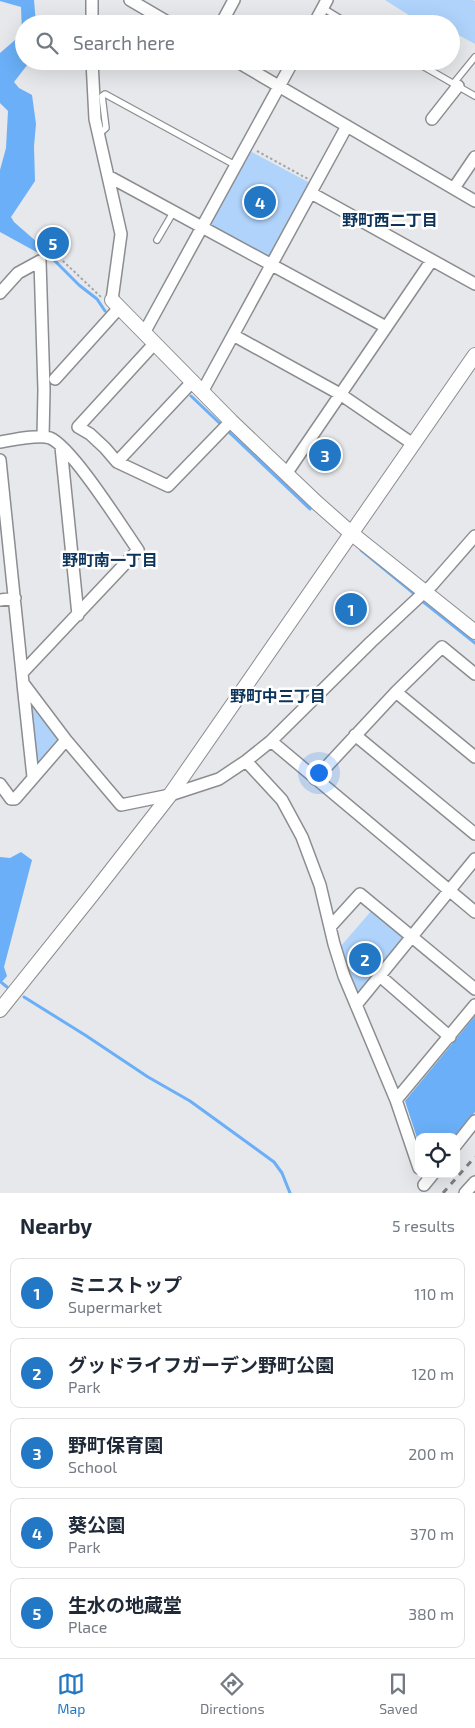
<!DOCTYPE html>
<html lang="en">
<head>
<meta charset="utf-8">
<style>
  :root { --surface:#fff; --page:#f2f2f3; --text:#1f2937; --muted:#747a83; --line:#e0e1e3; --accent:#2378c6 }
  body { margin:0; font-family:"Exo 2","Noto Sans JP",sans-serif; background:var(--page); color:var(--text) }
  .controls { position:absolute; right:15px; bottom:15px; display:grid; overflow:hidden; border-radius:10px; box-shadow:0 5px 20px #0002 }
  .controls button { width:45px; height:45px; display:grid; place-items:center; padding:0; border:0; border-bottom:1px solid var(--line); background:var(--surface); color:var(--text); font:25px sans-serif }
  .you { position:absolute; left:318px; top:772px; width:18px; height:18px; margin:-12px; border:4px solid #fff; border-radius:50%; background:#1a73e8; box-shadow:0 0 0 8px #1a73e833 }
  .badge { display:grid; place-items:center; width:32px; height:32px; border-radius:50%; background:var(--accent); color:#fff; font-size:16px; font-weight:700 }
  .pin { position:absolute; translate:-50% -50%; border:2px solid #fff; box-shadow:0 1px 5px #0006 }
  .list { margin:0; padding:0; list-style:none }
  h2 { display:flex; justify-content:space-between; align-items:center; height:65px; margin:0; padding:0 20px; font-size:21px }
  h2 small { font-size:16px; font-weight:400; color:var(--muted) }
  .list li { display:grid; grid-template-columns:32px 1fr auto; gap:15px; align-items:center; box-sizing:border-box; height:70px; margin:0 10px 10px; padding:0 10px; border:1px solid var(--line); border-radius:10px }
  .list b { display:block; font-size:19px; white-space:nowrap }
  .list p { margin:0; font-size:16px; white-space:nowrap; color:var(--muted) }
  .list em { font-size:16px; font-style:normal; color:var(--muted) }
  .icon { flex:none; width:28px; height:28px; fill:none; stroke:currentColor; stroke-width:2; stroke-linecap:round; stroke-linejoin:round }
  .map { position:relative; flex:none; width:475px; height:1193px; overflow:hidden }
  .search { position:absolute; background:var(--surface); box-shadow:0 5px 20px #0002; left:15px; right:15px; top:15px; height:55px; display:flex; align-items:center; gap:12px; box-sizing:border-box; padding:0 18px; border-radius:28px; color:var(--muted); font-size:19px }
  .sheet { height:465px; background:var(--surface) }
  nav { display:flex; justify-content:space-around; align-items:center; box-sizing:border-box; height:70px; border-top:1px solid var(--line); background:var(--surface); font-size:14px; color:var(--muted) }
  nav a { display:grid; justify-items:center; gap:2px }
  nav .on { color:var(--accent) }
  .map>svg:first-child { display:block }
  .green { fill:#afd3fb }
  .water { fill:#6aaff7 }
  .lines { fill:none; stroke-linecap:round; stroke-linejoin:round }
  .stream { stroke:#6aaff7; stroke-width:3 }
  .service-casing { stroke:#8b8d90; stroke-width:8 }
  .minor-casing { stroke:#8b8d90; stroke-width:14 }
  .tertiary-casing { stroke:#8b8d90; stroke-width:16 }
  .path { stroke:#a4a5a8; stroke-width:2; stroke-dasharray:2.5 2.5; stroke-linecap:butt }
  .service { stroke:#fff; stroke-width:5.5 }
  .minor { stroke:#fff; stroke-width:11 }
  .tertiary { stroke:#fff; stroke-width:14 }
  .rail { stroke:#7d7e80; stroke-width:3; stroke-dasharray:6 6; stroke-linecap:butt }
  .labels { text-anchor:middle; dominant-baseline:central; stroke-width:5; stroke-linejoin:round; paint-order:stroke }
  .neighbourhood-label { font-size:16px; font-weight:bold; fill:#0c345a; stroke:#fff }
</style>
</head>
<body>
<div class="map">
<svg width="475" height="1193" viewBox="0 0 475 1193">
  <rect width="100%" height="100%" fill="#e6e8eb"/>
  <!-- green -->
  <path class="green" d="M385 0H473L475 1V44L451 31V24H423Z
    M248 150 310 183 272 256 266 257 210 227V220Z
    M29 696 59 736 58 742 39 767 35 764Z
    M372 910 403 934V939L361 990 354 992 345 972 341 946Z"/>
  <!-- water -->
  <path class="water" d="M0 0H34L36 24H24V61H28V64L14 82 19 88 32 95 36 124 34 146 35 181 11 217 14 222 46 250 42 255 0 232V170L6 148 8 111 0 103V53L22 34 21 7 0 1Z
    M21 852 32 860 4 967 7 976 0 984V857L10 858Z
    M475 1016V1112L455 1137H419V1144L405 1101Z"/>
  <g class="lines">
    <!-- stream -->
    <path class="stream" d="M54 260 79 285 97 299 105 311
      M191 396 310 509
      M361 550 417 596
      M421 600 475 643
      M2 983 7 987
      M24 997 85 1035 148 1077 190 1101 230 1130 274 1162 282 1173 290 1193"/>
    <defs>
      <path id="service" d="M323 8 349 24
        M414 61 475 96
        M453 84 475 57
        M99 134 106 128 102 96 105 94 235 165
        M157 240 174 211"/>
      <path id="minor" d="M130 0 171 24
        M92 24V0
        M221 24 234 0
        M314 24 327 0
        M92 61 95 119 121 234 112 300
        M236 61 475 201
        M432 119 458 86
        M108 176 386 327
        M454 188 475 157
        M311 193 475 284
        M0 293 18 273 40 261 44 390 43 437
        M144 333 293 61
        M233 335 340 394 413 444
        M154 344 78 427 90 434 105 448 117 462 193 381
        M55 379 119 308
        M202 392 347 126
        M0 442C12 440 39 434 50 438 72 447 122 527 138 550L22 673
        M61 447 78 615
        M0 460 23 683 66 740 121 805 170 795 219 779 246 761 271 741 371 642 432 585 475 536
        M117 462 168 486 231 421
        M286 474 432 260
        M0 600 15 598
        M23 684 33 777
        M396 692 475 757
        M355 735 475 834
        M271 741 475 912
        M246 761 282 800 302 837 320 885 334 944 344 976 396 1100 419 1168
        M315 779 396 692 442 647 475 674
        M0 784 11 799H15L66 740
        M330 927 360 894 475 989
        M380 976 450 1037
        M356 1005 475 859
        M396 1100 475 1005
        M456 1145 475 1121
        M424 1185 433 1174
        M465 1193 475 1182"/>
      <path id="tertiary" d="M112 300 231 421 317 503 351 533 475 632
        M0 1010 92 895 170 795 475 355"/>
    </defs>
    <!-- service casing -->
    <use href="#service" class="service-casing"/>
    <!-- minor casing -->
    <use href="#minor" class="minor-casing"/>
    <!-- tertiary casing -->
    <use href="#tertiary" class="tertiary-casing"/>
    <!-- path -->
    <path class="path" d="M257 151 308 179
      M47 254 52 248 59 253 63 261 101 297"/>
    <!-- service -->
    <use href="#service" class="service"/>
    <!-- minor -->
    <use href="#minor" class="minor"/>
    <!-- tertiary -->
    <use href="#tertiary" class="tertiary"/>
    <!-- rail -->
    <path class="rail" d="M443 1193 475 1157"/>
  </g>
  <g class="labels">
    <!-- neighbourhood labels -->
    <g class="neighbourhood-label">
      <text x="390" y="219">野町西二丁目</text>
      <text x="110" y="559">野町南一丁目</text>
      <text x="278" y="695">野町中三丁目</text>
    </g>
  </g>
</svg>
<div class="controls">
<button><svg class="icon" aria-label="locate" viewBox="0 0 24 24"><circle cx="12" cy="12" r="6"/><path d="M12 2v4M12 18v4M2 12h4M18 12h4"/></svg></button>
</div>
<div class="you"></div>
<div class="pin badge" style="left:351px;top:609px">1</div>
<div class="pin badge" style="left:365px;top:959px">2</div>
<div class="pin badge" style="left:325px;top:455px">3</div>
<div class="pin badge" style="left:260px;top:202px">4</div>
<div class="pin badge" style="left:53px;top:243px">5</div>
<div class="search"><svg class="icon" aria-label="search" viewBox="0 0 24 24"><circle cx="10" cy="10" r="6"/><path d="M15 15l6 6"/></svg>Search here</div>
</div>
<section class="sheet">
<h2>Nearby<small>5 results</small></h2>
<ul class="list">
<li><span class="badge">1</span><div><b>ミニストップ</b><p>Supermarket</p></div><em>110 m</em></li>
<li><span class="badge">2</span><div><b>グッドライフガーデン野町公園</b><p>Park</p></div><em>120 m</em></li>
<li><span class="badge">3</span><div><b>野町保育園</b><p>School</p></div><em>200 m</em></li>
<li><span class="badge">4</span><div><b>葵公園</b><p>Park</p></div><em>370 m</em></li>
<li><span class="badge">5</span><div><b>生水の地蔵堂</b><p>Place</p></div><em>380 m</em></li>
</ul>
</section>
<nav>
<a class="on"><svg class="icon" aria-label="map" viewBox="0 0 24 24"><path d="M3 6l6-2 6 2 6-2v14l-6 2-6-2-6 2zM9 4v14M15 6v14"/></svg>Map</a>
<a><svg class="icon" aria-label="directions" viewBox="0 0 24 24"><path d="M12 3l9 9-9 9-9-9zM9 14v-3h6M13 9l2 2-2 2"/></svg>Directions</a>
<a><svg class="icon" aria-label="saved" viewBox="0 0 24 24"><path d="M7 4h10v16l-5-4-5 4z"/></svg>Saved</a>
</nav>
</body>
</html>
